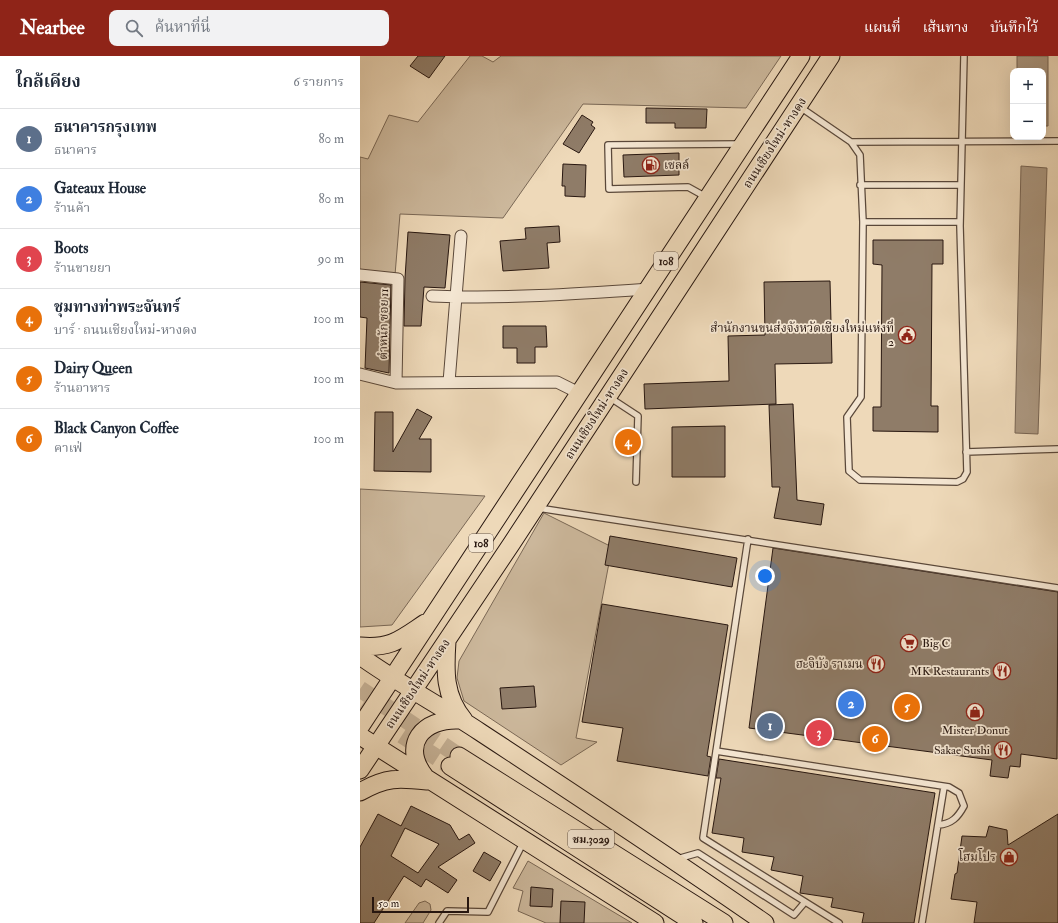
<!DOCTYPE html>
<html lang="th">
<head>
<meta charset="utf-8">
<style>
  :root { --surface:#fff; --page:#f2f2f3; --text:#1f2937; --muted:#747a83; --line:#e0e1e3; --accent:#8f2418 }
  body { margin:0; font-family:"IM FELL Double Pica","Noto Serif Thai",serif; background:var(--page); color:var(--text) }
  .controls { position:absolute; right:12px; top:12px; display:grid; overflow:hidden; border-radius:8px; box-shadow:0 4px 16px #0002 }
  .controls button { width:36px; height:36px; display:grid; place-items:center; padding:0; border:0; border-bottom:1px solid var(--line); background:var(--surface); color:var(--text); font:20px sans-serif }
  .scale { position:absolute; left:12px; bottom:10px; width:97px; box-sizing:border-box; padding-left:4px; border:2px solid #281710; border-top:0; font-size:11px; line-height:14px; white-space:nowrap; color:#281710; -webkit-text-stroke:3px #f4e6d2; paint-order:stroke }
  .you { position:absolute; left:405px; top:520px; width:14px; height:14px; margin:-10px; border:3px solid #fff; border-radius:50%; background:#1a73e8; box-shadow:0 0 0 6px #1a73e833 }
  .badge { display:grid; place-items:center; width:26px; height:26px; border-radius:50%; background:var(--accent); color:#fff; font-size:13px; font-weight:700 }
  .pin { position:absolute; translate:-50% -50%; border:2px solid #fff; box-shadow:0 1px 4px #0006 }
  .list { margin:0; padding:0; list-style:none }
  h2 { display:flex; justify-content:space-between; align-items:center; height:52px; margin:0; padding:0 16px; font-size:17px }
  h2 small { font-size:13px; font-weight:400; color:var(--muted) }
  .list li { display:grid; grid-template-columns:26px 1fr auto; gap:12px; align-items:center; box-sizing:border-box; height:60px; padding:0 16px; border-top:1px solid var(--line) }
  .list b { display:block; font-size:15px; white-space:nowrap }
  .list p { margin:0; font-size:13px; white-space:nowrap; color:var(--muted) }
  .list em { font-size:13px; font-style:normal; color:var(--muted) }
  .icon { flex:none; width:22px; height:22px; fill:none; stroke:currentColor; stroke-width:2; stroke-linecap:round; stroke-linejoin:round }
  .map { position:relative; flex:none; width:698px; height:867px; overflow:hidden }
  header { display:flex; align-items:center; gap:24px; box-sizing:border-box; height:56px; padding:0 20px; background:var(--accent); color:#fff }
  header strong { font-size:19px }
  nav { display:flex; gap:22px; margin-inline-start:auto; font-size:14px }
  .search { width:280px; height:36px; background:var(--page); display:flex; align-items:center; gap:10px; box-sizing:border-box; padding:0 14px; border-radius:8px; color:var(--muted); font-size:15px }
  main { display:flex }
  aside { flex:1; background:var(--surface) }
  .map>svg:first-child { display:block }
  .green { fill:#ccb89c; stroke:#7a6856 }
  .water { fill:#ab9780; stroke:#776453 }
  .building { fill:#8f7c68; stroke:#281710; fill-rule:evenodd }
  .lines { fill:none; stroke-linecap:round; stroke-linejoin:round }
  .primary-tunnel { stroke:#c6b297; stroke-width:17; stroke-dasharray:17 8; stroke-linecap:butt }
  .service-casing { stroke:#5a483a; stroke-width:8 }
  .minor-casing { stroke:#5a483a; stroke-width:13 }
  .primary-casing { stroke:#281710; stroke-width:19 }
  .service { stroke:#f4e6d2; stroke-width:5.5 }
  .minor { stroke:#f4e6d2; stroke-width:11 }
  .primary { stroke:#eed9b9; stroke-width:17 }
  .labels { text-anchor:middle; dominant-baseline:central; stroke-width:3.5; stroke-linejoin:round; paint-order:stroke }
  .shield { fill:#f4e6d2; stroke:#65554a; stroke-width:1 }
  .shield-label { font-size:11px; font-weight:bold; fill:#281710 }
  .street-label { font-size:12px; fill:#281710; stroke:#f4e6d2 }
  .poi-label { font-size:12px; fill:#281710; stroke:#f4e6d2; text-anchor:end }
</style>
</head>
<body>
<header>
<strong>Nearbee</strong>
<div class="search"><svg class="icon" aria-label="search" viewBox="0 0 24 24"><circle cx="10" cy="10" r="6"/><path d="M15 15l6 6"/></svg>ค้นหาที่นี่</div>
<nav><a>แผนที่</a><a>เส้นทาง</a><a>บันทึกไว้</a></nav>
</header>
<main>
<aside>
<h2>ใกล้เคียง<small>6 รายการ</small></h2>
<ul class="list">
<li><span class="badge" style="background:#5c6f8a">1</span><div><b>ธนาคารกรุงเทพ</b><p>ธนาคาร</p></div><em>80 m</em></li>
<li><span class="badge" style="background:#3f7fe0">2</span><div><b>Gateaux House</b><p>ร้านค้า</p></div><em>80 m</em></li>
<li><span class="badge" style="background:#e0444e">3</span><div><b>Boots</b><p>ร้านขายยา</p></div><em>90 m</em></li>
<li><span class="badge" style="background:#e8710a">4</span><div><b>ชุมทางท่าพระจันทร์</b><p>บาร์ · ถนนเชียงใหม่-หางดง</p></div><em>100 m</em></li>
<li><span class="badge" style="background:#e8710a">5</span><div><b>Dairy Queen</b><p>ร้านอาหาร</p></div><em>100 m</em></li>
<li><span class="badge" style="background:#e8710a">6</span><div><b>Black Canyon Coffee</b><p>คาเฟ่</p></div><em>100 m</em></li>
</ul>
</aside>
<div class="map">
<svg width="698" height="867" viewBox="0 0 698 867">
  <rect width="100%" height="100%" fill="#eed9b9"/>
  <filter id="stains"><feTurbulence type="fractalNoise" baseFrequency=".005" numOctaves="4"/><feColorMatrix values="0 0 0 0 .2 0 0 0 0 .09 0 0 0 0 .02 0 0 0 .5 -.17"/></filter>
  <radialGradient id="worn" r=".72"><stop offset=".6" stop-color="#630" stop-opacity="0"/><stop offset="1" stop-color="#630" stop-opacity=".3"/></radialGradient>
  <!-- green -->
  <path class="green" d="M110 0H122L133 6 141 0H421L386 52 223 48 143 162 40 158 35 219 0 215V101L8 103 29 59 58 66Z
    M0 433 125 440 32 569 0 571Z
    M184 457 252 491 216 682 237 686 201 709 104 645 97 622 99 605Z
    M168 805 272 867H186L158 855 163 835 153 832Z
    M65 845 70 848 71 854 63 867H45L59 847Z"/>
  <!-- water -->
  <path class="water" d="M657 0H688V70H683V15H657Z
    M661 110 687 112 678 378 655 377Z"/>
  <!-- building -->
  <path class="building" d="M58 0H85L69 22 50 10Z
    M286 52 347 53 346 72H315V67H286Z
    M222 59 233 66 231 69 235 72 219 97 203 88Z
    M319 97V119L264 121 263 99Z
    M203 108 226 109 225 141 205 140V130H202Z
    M199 170 200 186 187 187 189 212 143 215 140 185 166 183 165 172Z
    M48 176 90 179 85 232 64 231 61 270H44L45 222Z
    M513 184H583V208H572L571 350H578V376L513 375V351H521L522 209 513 208Z
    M470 225 472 307 415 308 416 348 285 353 284 328 369 325 368 280 405 279 404 226Z
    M0 226 31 229 29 317 5 312 7 262 0 261Z
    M143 270H186L187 291H175V307H157V292H143Z
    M433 348 437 444 464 448 461 469 414 462 420 431H412L409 349Z
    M57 353 72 361 59 383H71V416L14 415 15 356H33V396Z
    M365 370V421H312V371Z
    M250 480 377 502 372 531 245 509Z
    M413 492 698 536 697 703 661 698 660 711 650 710 648 722 630 720 632 704 389 672Z
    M242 548 368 569 347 700 351 701 348 720 257 705 263 672 222 666Z
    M174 630 176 651 142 653 140 632Z
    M359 703 575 737 554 867H502L504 857 471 851 473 842 440 837 443 820 411 814 414 801 382 796 384 782 352 777 361 722H356Z
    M51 750 90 769 99 784 109 778 115 787 78 811 97 824 88 837 66 823 61 831 44 820 14 867H0V791L18 758 41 770ZM45 772 79 788 58 817 31 800Z
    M698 758V867H614L617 846 591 843 595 818 597 817 602 780 626 781 629 770 647 774 648 789Z
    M124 796 141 806 130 825 113 815Z
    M171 831 193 833 192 851 170 850Z
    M201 845 225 846 224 867H200Z"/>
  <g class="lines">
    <!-- primary-tunnel -->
    <path class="primary-tunnel" d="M0 633 99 700
      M0 652 90 710"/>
    <defs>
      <path id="service" d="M440 51 491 86 500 99 503 166 501 341 487 361 489 415 500 424 597 426 603 423 607 416 600 170 604 0
        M491 86 698 85
        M500 129H601
        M346 141 328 131 249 133 248 89 380 88
        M503 166H600
        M249 341 278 360 276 426
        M606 396 698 393
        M178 452 698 532
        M388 483 343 782 479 867
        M356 695 589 731 599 737 604 750C598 761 592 768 578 769
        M317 803 338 797 434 859 445 846
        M79 867 87 855 128 856 164 785
        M562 867 584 731"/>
      <path id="minor" d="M0 219 38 223 36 327
        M72 240C145 243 216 238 288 233
        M0 318 36 327 197 326 219 337
        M89 326 101 180"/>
      <path id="primary" d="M87 585C85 615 84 640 104 664
        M0 590C31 593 41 583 65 567
        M0 600C39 628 81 650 120 676 216 739 311 802 405 867
        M0 671 441 0
        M0 680 295 867
        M99 700 364 867
        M90 710 334 867
        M0 714 152 487 471 0
        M66 722C40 689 62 662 100 664
        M0 736C26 721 38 722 67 725"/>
    </defs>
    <!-- service casing -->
    <use href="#service" class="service-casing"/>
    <!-- minor casing -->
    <use href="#minor" class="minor-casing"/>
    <!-- primary casing -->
    <use href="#primary" class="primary-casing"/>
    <!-- service -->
    <use href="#service" class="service"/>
    <!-- minor -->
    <use href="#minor" class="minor"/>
    <!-- primary -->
    <use href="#primary" class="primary"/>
  </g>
  <!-- icons -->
  <defs>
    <symbol id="fuel-ring" viewBox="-11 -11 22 22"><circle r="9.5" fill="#f4e6d2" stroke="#8f2418" stroke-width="1.5"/><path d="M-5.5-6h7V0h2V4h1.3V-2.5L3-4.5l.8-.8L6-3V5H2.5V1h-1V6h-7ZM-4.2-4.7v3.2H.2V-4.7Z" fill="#8f2418"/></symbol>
    <symbol id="civic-ring" viewBox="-11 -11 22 22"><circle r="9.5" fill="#f4e6d2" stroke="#8f2418" stroke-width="1.5"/><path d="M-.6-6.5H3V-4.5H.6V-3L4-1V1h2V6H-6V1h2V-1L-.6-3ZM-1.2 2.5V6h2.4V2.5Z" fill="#8f2418"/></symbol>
    <symbol id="supermarket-ring" viewBox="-11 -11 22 22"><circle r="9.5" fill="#f4e6d2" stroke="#8f2418" stroke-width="1.5"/><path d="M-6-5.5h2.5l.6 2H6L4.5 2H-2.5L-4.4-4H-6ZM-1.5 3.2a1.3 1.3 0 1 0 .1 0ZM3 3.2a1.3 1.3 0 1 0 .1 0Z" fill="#8f2418"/></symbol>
    <symbol id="restaurant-ring" viewBox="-11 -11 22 22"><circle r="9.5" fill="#f4e6d2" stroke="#8f2418" stroke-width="1.5"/><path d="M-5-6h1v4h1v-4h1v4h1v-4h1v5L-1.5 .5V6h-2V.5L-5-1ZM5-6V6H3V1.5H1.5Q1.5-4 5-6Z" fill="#8f2418"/></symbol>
    <symbol id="shop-ring" viewBox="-11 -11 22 22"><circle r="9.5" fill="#f4e6d2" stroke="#8f2418" stroke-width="1.5"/><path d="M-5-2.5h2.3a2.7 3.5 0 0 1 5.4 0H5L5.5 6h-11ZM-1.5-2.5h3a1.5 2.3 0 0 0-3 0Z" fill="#8f2418"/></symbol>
  </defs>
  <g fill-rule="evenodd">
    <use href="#fuel-ring" x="281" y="99" width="20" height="20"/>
    <use href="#civic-ring" x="537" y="269" width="20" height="20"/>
    <use href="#supermarket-ring" x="539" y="577" width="20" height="20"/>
    <use href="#restaurant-ring" x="506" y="598" width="20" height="20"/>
    <use href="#restaurant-ring" x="632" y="605" width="20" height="20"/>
    <use href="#shop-ring" x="605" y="646" width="20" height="20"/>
    <use href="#restaurant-ring" x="633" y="684" width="20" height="20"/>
    <use href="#shop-ring" x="639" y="791" width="20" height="20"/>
  </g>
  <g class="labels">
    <!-- shield labels -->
    <g class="shield">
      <rect x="294" y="196" width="24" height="18" rx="3"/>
      <rect x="109" y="478" width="24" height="18" rx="3"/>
      <rect x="208" y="774" width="46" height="18" rx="3"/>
    </g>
    <g class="shield-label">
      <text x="306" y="205">108</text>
      <text x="121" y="487">108</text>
      <text x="231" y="783">ชม.3029</text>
    </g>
    <!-- street labels -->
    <g class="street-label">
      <text transform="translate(415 87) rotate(-57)">ถนนเชียงใหม่-หางดง</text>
      <text transform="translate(24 268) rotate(-89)">ตำหนัก ซอย 11</text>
      <text transform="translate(237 358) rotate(-57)">ถนนเชียงใหม่-หางดง</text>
      <text transform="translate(58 628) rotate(-56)">ถนนเชียงใหม่-หางดง</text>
    </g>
    <!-- poi labels -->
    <g class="poi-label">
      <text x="304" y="109" text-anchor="start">เชลล์</text>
      <text x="534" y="272">สำนักงานขนส่งจังหวัดเชียงใหม่แห่งที่<tspan x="534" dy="14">2</tspan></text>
      <text x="562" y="587" text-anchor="start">Big C</text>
      <text x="503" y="608">ฮะจิบัง ราเมน</text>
      <text x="629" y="615">MK Restaurants</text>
      <text x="615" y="674" text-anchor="middle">Mister Donut</text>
      <text x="630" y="694">Sakae Sushi</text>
      <text x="636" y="801">โฮมโปร</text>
    </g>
  </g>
  <rect width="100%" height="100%" filter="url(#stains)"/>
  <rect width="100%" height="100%" fill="url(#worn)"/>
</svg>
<div class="controls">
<button>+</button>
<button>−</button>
</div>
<div class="scale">50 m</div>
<div class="you"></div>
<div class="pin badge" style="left:410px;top:670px;background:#5c6f8a">1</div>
<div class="pin badge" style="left:491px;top:648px;background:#3f7fe0">2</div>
<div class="pin badge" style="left:459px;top:677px;background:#e0444e">3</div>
<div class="pin badge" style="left:268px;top:386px;background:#e8710a">4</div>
<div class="pin badge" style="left:547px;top:651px;background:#e8710a">5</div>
<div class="pin badge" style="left:515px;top:683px;background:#e8710a">6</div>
</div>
</main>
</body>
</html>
